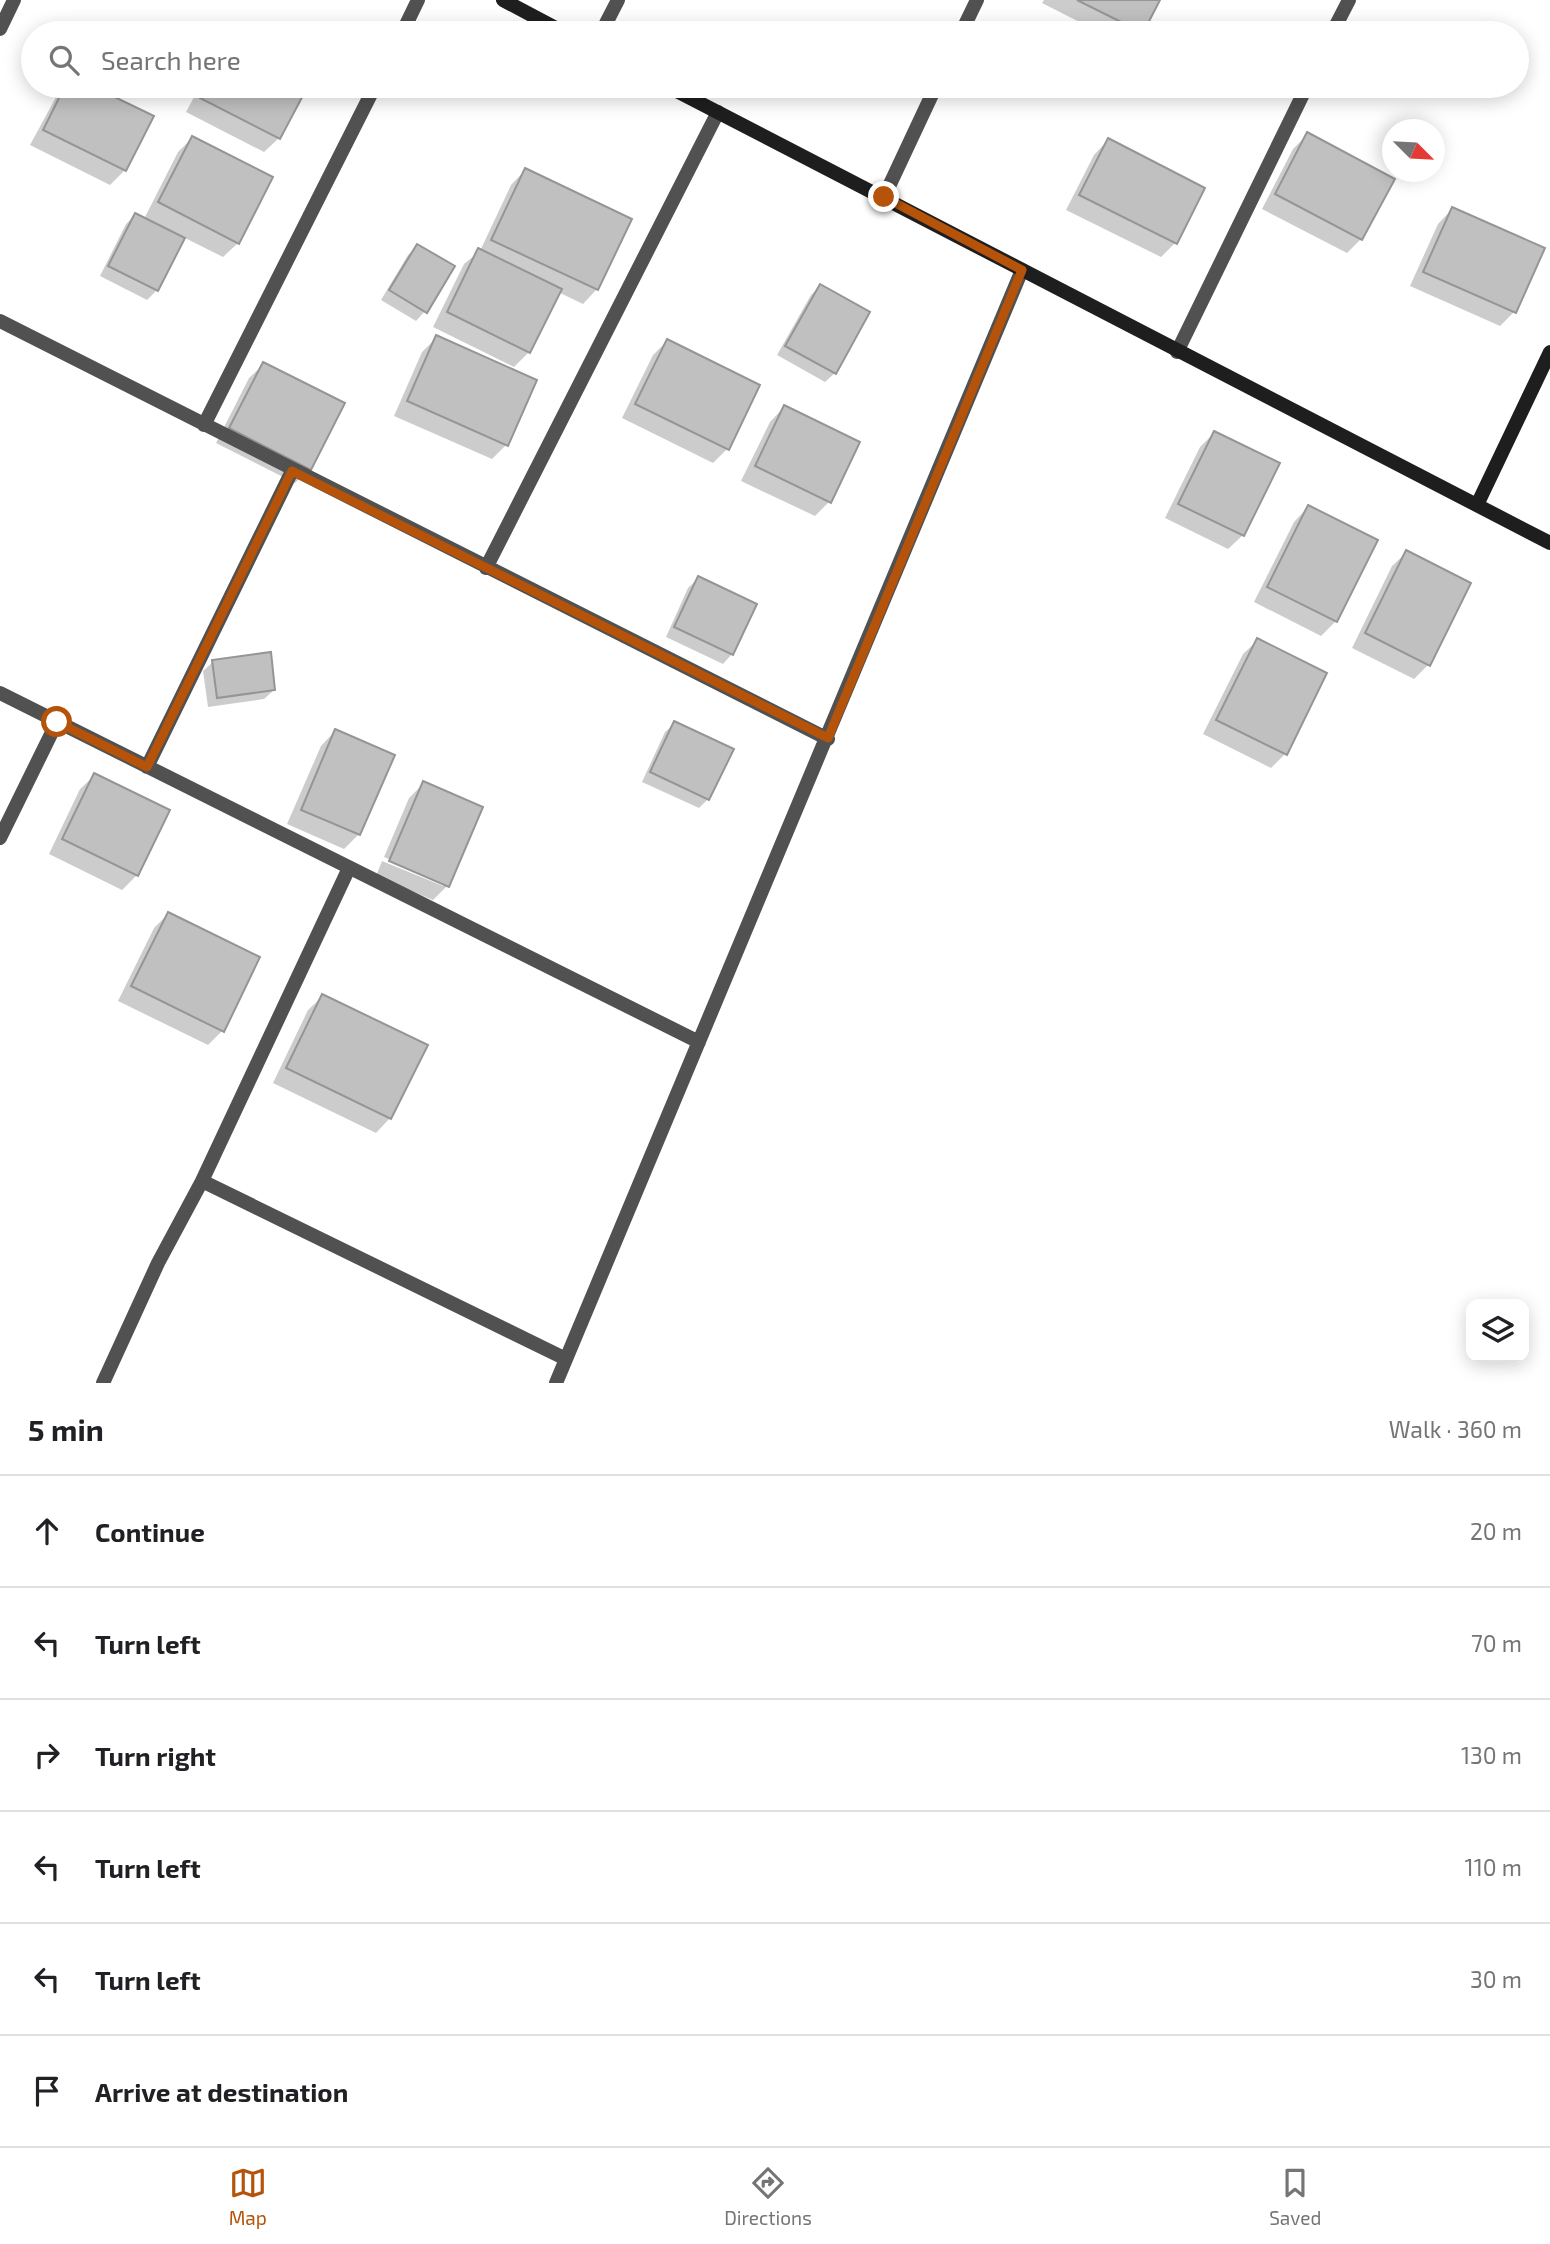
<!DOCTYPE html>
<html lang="en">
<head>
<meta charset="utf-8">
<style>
  :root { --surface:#fff; --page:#f2f2f2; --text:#202124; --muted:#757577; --line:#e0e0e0; --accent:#b45309 }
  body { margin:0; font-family:"Exo 2",sans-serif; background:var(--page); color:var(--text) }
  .controls { position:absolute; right:21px; bottom:21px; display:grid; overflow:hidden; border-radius:14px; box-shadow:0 4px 18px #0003 }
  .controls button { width:63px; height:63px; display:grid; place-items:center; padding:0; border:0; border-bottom:2px solid var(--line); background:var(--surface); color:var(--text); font:35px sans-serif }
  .compass { position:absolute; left:1382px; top:119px; width:63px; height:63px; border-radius:50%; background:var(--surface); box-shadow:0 4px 18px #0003; rotate:114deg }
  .stop { position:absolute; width:21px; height:21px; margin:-16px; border:5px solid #b45309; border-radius:50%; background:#fff }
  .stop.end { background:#b45309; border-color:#fff; box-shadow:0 2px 7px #0008 }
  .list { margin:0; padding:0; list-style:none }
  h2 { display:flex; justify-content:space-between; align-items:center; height:91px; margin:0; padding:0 28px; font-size:30px }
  h2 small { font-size:23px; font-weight:400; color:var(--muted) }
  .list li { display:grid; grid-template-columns:46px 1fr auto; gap:21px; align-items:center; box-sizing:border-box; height:112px; padding:0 28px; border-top:2px solid var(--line) }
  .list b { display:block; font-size:26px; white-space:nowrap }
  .list em { font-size:23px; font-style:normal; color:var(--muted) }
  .icon { flex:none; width:38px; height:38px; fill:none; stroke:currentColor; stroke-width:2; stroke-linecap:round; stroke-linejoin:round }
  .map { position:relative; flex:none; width:1550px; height:1383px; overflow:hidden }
  .search { position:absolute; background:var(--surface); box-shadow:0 4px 18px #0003; left:21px; right:21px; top:21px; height:77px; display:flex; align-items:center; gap:18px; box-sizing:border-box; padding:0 24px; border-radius:38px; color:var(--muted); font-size:26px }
  .sheet { height:763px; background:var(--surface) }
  nav { display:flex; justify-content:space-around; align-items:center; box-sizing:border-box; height:98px; border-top:2px solid var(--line); background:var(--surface); font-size:19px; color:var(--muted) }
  nav a { display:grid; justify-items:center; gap:4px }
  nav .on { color:var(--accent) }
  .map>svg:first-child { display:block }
  .shadow { fill:#0003 }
  .building { fill:#c0c0c0; stroke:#959595; stroke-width:2 }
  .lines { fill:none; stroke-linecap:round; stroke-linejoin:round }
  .street { stroke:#515151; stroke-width:14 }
  .secondary { stroke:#1e1e1e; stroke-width:14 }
  .route { stroke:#b45309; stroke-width:9 }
</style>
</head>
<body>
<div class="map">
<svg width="1550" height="1383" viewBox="0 0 1550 1383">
  <rect width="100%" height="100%" fill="#fff"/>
  <!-- shadow -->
  <path class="shadow" d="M1044 0H1158L1141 33H1101L1042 3Z
    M62 86H88L151 117 125 170 110 185 30 145Z
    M200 86H306L279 138 264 152 186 112Z
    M1307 135 1361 239 1347 253 1262 209 1293 149Z
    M192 138 238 243 223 257 183 237 157 290 147 300 100 276 126 224 135 215 144 219 178 152Z
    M1108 140 1175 243 1161 257 1066 210 1094 155Z
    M525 170 597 289 583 304 558 292 529 352 514 367 433 327 464 264 480 251 511 185Z
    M1452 209 1514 312 1500 326 1410 286 1438 224Z
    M418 246 425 311 416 321 381 300 408 255Z
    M820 286 835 373 825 382 777 355 811 295Z
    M437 337 506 445 492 459 394 416 422 352Z
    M667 341 727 449 713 463 622 418 653 355Z
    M264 364 309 469 295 483 216 443 249 378Z
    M784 407 829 502 815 516 741 481 770 422Z
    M1214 433 1243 535 1228 549 1165 518 1200 447Z
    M1308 507 1336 621 1321 636 1254 602 1294 522Z
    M1407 552 1428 665 1414 679 1352 648 1392 566Z
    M698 578 732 654 723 664 666 637 688 588Z
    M1258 640 1285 754 1271 768 1203 734 1243 654Z
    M213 662 274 690 264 699 208 707 203 671Z
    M675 723 708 799 699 808 642 782 665 732Z
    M335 731 359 834 344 849 287 824 321 746Z
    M95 775 137 875 122 890 49 854 80 789Z
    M424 783 447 886 433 900 376 876 382 861 443 886V883L384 857 409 798Z
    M168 914 222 1031 208 1045 118 1001 154 928Z
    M323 996 390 1118 376 1133 273 1083 308 1010Z"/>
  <!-- building -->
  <path class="building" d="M1077 0H1160L1143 33Z
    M65 86H92L154 116 126 171 43 130Z
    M205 86H308L280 139 200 98Z
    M1307 132 1395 179 1362 240 1275 194Z
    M192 136 273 177 239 244 158 202Z
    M1108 138 1205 188 1177 244 1079 195Z
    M525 168 632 219 598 290 491 240Z
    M1452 207 1545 248 1516 313 1423 272Z
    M135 213 185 238 158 291 108 266Z
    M417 244 455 266 427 313 389 290Z
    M478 248 562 289 530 353 447 312Z
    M820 284 870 312 836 374 785 346Z
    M436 335 537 380 508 446 407 401Z
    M667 339 760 385 729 450 635 404Z
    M263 362 345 403 311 470 229 428Z
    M784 405 860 442 831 503 755 466Z
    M1214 431 1280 463 1244 536 1178 504Z
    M1308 505 1378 540 1337 622 1267 587Z
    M1406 550 1471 583 1430 666 1365 633Z
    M698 576 757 604 733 655 674 627Z
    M1257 638 1327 673 1287 755 1216 720Z
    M271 652 275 690 217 698 212 660Z
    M674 721 734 749 709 800 650 772Z
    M335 729 395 755 360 835 301 810Z
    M94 773 170 810 138 876 62 839Z
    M423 781 483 807 449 887 389 861Z
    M168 912 260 957 224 1032 131 986Z
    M322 994 428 1045 391 1119 286 1068Z"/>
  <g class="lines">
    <!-- street -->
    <path class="street" d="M0 29 14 0
      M402 33 418 0
      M601 33 618 0
      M961 33 977 0
      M1332 33 1349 0
      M884 197 936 86
      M0 321 828 739
      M1177 352 1307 86
      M204 425 375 86
      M486 568 718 112
      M0 693 699 1042
      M147 767 292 471
      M0 838 57 722
      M202 1181 566 1359
      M103 1383 158 1263 202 1181 349 868
      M556 1383 1022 270"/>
    <!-- secondary -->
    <path class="secondary" d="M503 0 565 33
      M667 86 1550 543
      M1477 505 1550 352"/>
  </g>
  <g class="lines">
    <!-- route -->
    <path class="route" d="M57 722 147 767 292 471 828 738 1022 270 884 197"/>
  </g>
</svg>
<div class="controls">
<button><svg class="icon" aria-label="layers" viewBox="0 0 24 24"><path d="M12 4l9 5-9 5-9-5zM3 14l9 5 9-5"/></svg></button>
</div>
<svg class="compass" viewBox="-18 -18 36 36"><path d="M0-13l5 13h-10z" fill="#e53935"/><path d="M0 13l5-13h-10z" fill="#757577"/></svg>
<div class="stop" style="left:57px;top:722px"></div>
<div class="stop end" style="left:884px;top:197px"></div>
<div class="search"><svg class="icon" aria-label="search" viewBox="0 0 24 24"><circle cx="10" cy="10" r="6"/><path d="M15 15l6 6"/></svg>Search here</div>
</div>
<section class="sheet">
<h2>5 min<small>Walk · 360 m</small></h2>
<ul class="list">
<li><svg class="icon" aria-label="ahead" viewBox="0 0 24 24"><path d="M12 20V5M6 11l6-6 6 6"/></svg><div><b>Continue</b></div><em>20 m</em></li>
<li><svg class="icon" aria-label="left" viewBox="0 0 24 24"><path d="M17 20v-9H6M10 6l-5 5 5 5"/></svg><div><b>Turn left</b></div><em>70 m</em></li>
<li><svg class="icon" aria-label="right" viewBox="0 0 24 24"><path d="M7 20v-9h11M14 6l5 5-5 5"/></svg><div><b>Turn right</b></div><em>130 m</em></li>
<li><svg class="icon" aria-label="left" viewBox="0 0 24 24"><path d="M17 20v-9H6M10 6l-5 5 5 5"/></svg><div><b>Turn left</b></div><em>110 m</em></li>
<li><svg class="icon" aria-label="left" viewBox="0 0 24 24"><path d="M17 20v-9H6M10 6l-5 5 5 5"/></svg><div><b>Turn left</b></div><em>30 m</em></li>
<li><svg class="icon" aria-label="arrive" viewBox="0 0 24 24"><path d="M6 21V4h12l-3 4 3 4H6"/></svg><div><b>Arrive at destination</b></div></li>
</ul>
</section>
<nav>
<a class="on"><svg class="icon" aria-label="map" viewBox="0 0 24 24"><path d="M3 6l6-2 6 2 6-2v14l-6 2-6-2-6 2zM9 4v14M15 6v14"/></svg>Map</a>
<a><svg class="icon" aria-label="directions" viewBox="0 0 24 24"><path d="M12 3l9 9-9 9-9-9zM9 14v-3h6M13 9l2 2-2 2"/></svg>Directions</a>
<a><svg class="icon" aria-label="saved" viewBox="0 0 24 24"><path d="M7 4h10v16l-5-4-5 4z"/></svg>Saved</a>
</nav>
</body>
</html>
